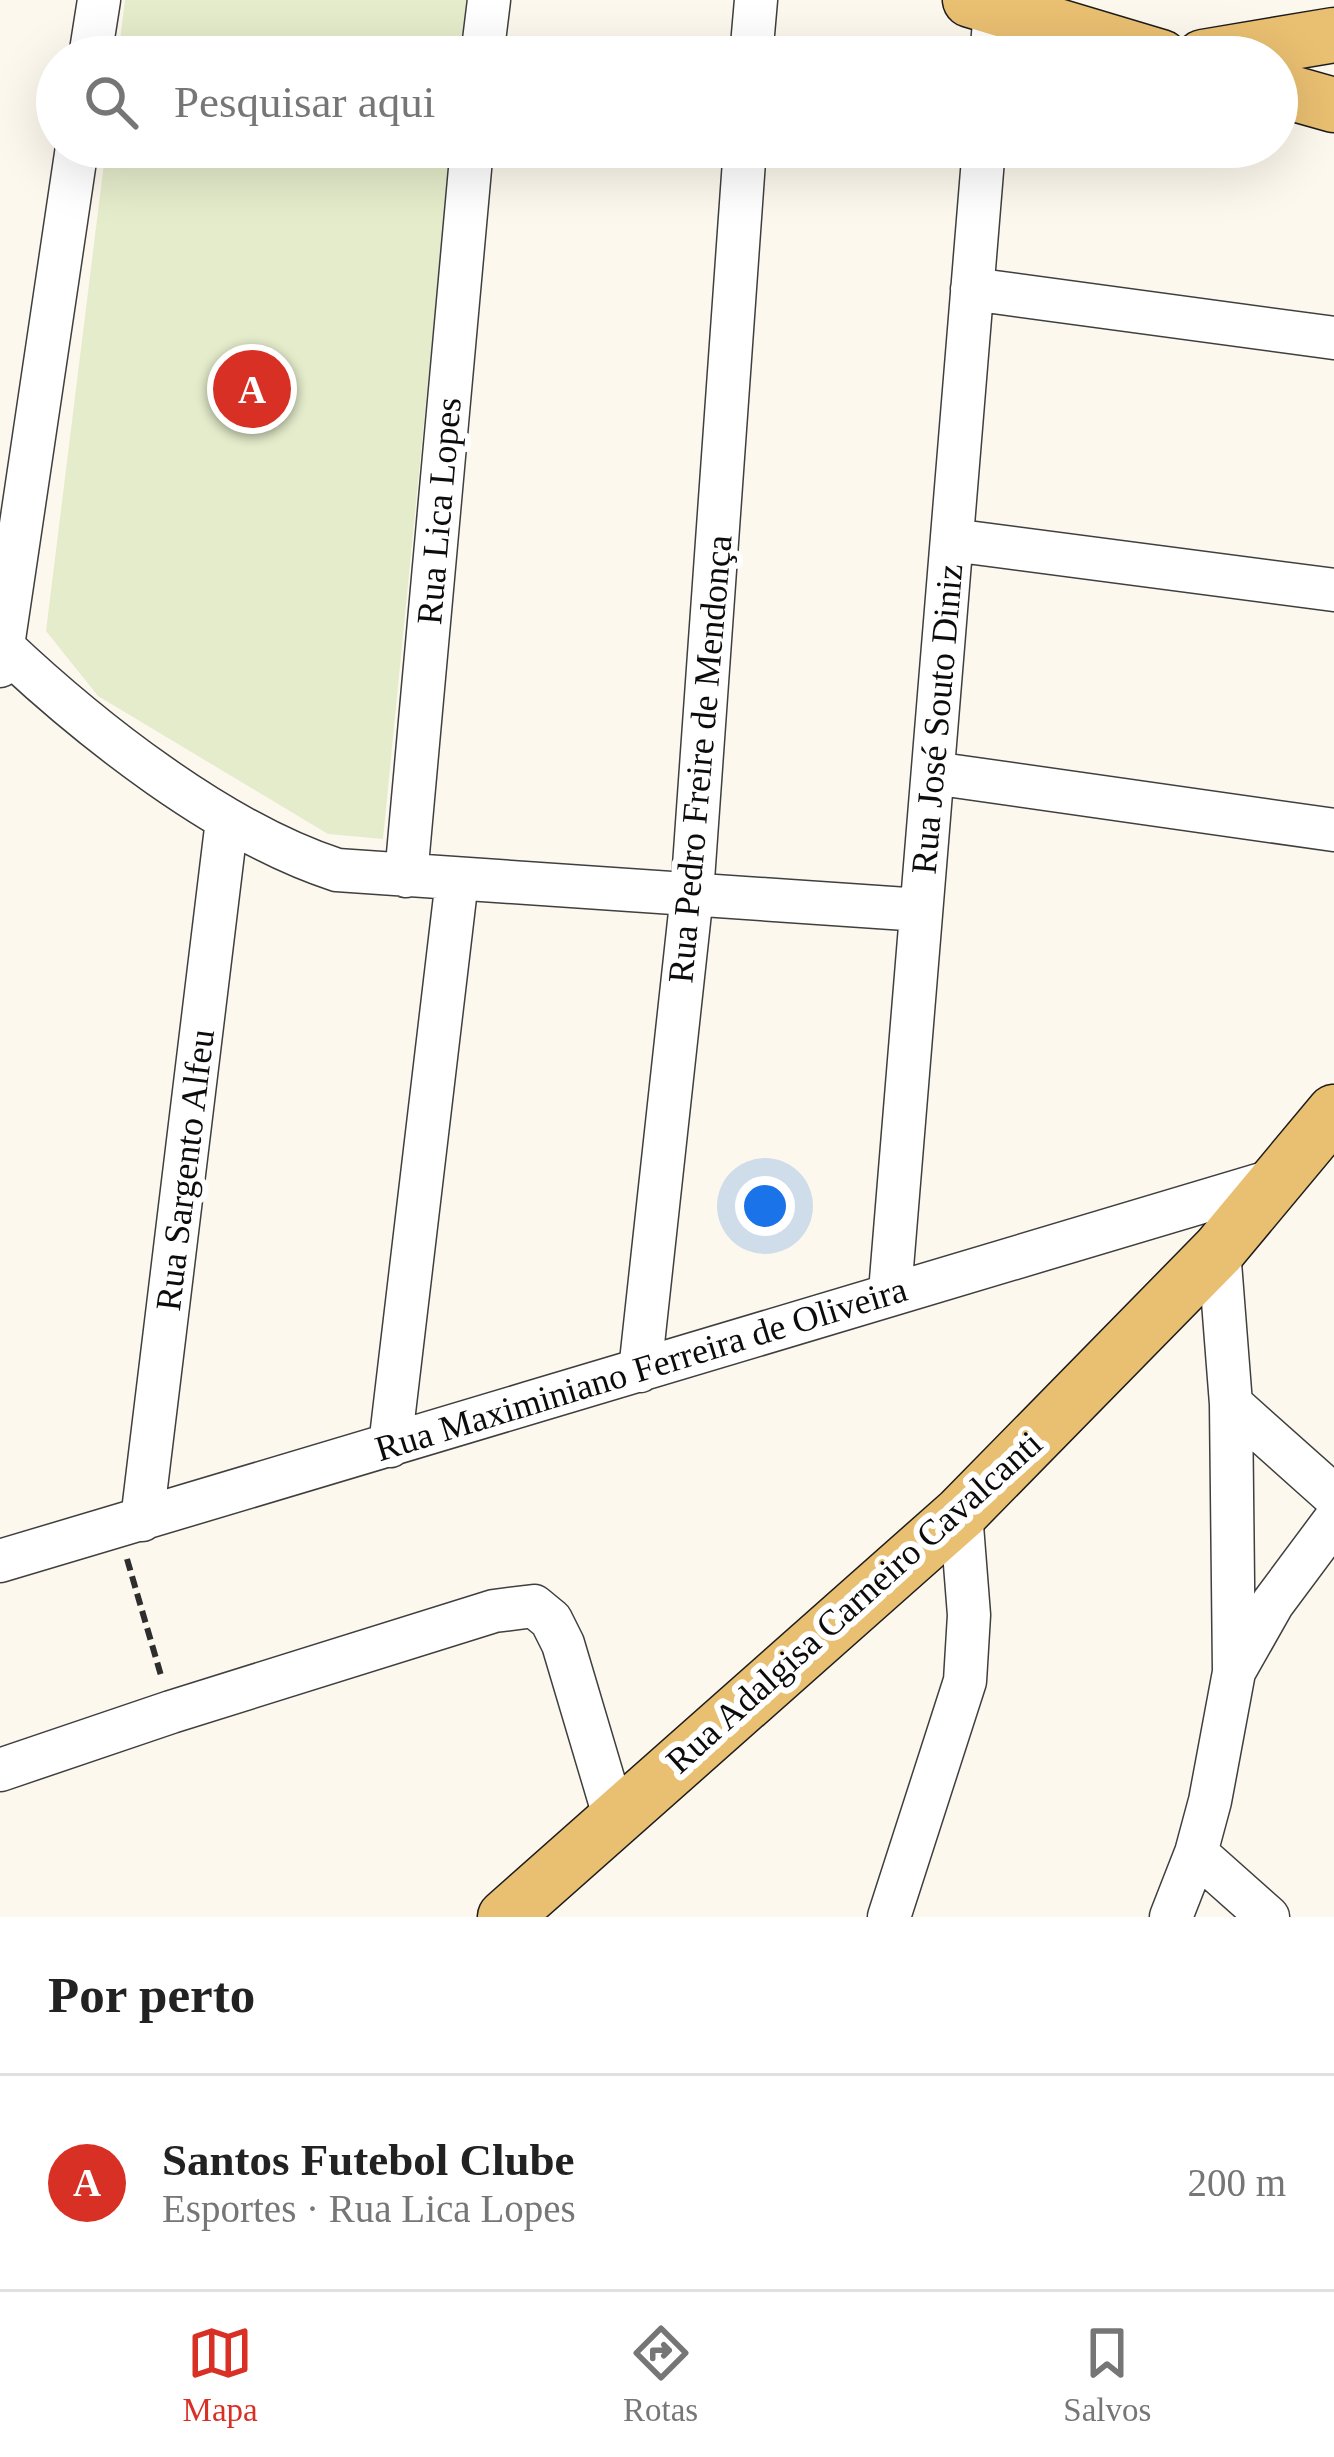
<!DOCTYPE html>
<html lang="pt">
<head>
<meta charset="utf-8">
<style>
  :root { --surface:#fff; --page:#f6f6f6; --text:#222; --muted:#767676; --line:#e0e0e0; --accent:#d93025 }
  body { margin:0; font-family:"Times New Roman",serif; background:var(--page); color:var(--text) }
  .you { position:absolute; left:765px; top:1206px; width:42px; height:42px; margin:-30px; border:9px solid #fff; border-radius:50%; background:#1a73e8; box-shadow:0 0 0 18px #1a73e833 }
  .badge { display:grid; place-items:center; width:78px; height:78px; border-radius:50%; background:var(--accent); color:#fff; font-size:39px; font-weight:700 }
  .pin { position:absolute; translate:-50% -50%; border:6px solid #fff; box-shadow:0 3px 12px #0006 }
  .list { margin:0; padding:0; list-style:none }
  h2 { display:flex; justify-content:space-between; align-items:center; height:156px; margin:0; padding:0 48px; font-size:51px }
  h2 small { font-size:39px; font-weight:400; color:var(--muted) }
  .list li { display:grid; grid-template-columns:78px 1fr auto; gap:36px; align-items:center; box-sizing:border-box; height:216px; padding:0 48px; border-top:3px solid var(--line) }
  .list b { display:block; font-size:45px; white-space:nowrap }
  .list p { margin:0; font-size:39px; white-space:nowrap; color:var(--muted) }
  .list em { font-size:39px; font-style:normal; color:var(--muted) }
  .icon { flex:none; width:66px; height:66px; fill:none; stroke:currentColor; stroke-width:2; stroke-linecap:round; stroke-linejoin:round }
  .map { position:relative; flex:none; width:1334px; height:1917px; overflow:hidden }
  .search { position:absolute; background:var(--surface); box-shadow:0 12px 48px #0002; left:36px; right:36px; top:36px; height:132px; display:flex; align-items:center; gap:30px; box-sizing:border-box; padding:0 42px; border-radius:66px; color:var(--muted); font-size:45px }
  .sheet { height:372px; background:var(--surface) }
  nav { display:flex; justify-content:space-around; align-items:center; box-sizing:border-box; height:168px; border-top:3px solid var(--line); background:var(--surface); font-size:33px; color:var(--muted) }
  nav a { display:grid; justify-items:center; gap:6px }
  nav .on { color:var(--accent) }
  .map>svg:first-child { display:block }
  .pitch { fill:#e4eccb }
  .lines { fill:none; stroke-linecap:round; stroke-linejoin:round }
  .minor-casing { stroke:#3f3f3f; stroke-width:45 }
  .major-casing { stroke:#1d1d1d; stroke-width:57 }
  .path { stroke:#2e2e2e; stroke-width:6; stroke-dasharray:12 6; stroke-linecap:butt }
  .minor { stroke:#fff; stroke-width:42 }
  .major { stroke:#e9bf71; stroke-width:54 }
  .labels { text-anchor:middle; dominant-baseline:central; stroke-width:12; stroke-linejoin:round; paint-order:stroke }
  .street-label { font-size:36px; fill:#0c0c0c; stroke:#fff }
</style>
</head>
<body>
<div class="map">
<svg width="1334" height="1917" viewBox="0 0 1334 1917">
  <rect width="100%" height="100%" fill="#fdf8ed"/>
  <!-- pitch -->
  <path class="pitch" d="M125 0H466L460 57H118Z
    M106 147H451L383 839 328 834 98 696 46 631Z"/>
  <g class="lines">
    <defs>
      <path id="minor" d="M90 57 99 0
        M482 57 489 0
        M751 57 756 0
        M991 57 996 0
        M972 289 1334 338
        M952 540 1334 590
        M2 646C91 730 220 832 337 870L921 910
        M0 666 77 147
        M933 773 1334 830
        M406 876 472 147
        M890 1292 984 147
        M640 1371 692 894 745 147
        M1231 1404 1334 1496
        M390 1446 457 880
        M142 1520 227 820
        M0 1561C428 1436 854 1302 1282 1178
        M1235 1670 1273 1603 1334 1521
        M0 1770 171 1712 494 1611 534 1606 551 1620 563 1644 615 1819
        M1196 1853 1268 1917
        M889 1917 965 1681 969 1615 961 1513
        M1171 1917 1196 1853 1210 1801 1234 1672 1231 1404 1219 1250"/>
      <path id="major" d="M970 0 1161 57
        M1203 57 1334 35
        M1277 89 1334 105
        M505 1917 961 1513 1219 1250 1334 1112"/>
    </defs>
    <!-- minor casing -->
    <use href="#minor" class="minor-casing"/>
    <!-- major casing -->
    <use href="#major" class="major-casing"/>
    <!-- path -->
    <path class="path" d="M127 1559 162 1679"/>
    <!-- minor -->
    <use href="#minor" class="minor"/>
    <!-- major -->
    <use href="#major" class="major"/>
  </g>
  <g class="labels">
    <!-- street labels -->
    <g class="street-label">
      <text transform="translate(439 511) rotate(-85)">Rua Lica Lopes</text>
      <text transform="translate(937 719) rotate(-85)">Rua José Souto Diniz</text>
      <text transform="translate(700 759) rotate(-85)">Rua Pedro Freire de Mendonça</text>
      <text transform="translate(185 1170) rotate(-83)">Rua Sargento Alfeu</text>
      <text transform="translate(641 1369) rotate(-17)">Rua Maximiniano Ferreira de Oliveira</text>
      <text transform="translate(854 1602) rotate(-42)">Rua Adalgisa Carneiro Cavalcanti</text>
    </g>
  </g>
</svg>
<div class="you"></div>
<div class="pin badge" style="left:252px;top:389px">A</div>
<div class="search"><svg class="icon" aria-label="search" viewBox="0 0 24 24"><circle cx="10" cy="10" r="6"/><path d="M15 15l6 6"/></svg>Pesquisar aqui</div>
</div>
<section class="sheet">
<h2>Por perto<small></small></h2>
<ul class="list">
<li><span class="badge">A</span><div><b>Santos Futebol Clube</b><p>Esportes · Rua Lica Lopes</p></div><em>200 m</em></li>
</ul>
</section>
<nav>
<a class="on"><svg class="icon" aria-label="map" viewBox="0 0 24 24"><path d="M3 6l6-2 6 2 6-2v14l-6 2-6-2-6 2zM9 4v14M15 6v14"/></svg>Mapa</a>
<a><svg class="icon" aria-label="directions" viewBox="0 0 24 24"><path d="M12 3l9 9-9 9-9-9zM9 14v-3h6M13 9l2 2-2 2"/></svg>Rotas</a>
<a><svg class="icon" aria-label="saved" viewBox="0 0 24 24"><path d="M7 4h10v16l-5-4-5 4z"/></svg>Salvos</a>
</nav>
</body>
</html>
